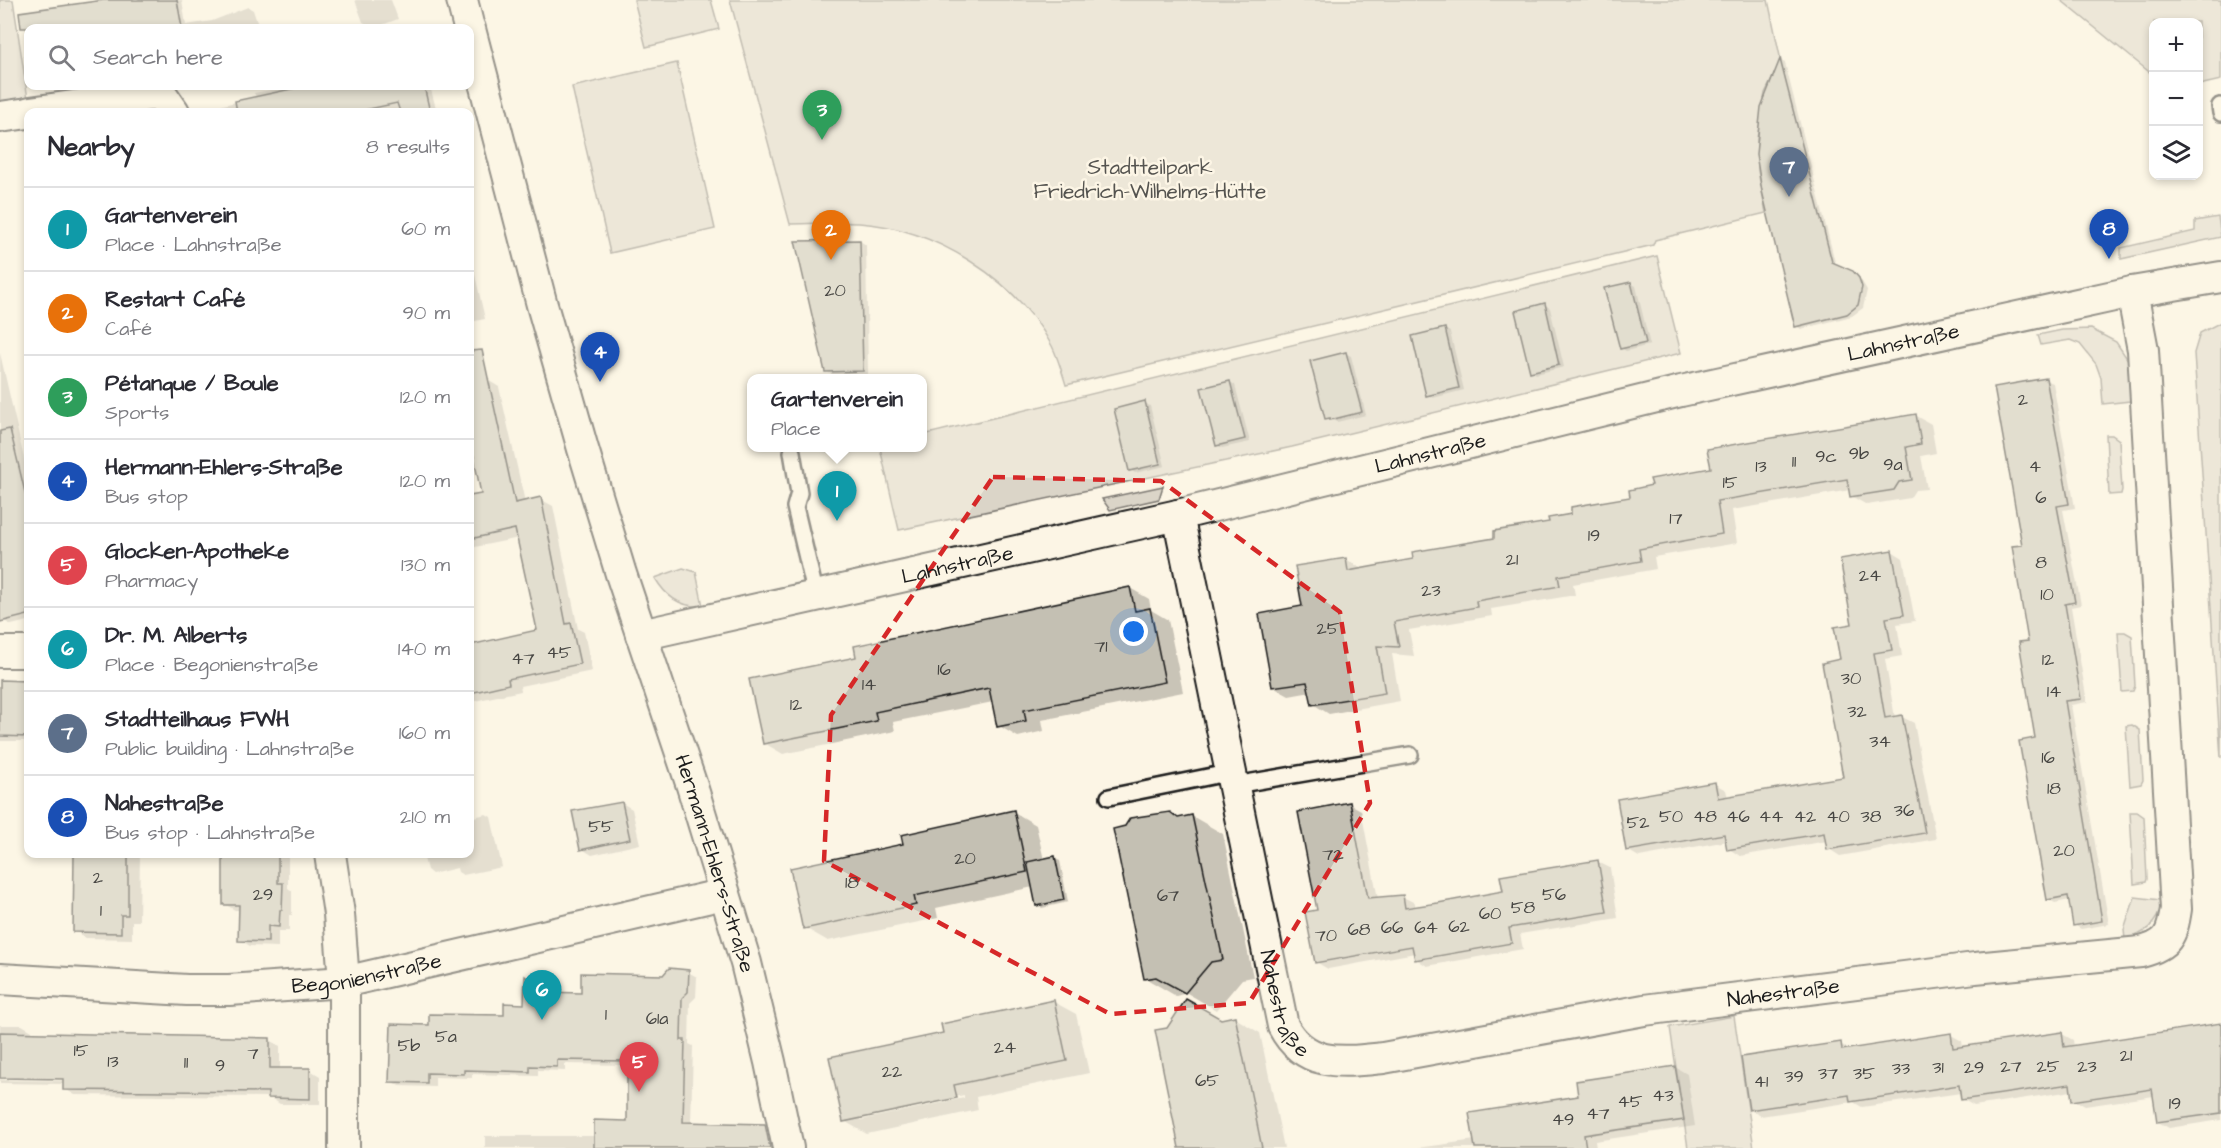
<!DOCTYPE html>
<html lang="en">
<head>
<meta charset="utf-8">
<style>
  :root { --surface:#fff; --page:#f7f7f7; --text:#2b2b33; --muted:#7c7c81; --line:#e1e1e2; --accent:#c8321e }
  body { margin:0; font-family:"Architects Daughter",sans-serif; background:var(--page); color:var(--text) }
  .controls { position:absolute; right:18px; top:18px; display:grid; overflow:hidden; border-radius:12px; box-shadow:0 3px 9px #0003 }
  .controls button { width:54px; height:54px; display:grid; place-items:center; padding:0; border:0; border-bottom:2px solid var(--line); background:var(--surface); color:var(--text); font:30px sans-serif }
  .you { position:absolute; left:1134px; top:632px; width:21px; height:21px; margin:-15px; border:4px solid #fff; border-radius:50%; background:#1a73e8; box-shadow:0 0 0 9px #1a73e833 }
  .badge { display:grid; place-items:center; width:39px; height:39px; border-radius:50%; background:var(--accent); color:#fff; font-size:20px; font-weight:700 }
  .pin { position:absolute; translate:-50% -50px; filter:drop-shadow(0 2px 3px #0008) }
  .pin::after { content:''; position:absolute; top:32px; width:21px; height:18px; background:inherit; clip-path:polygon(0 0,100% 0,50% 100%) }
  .popup { position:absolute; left:747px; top:374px; width:180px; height:78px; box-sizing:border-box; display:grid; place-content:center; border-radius:12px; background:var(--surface); filter:drop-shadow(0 2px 4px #0005); font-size:20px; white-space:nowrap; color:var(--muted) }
  .popup b { font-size:22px; color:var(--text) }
  .popup::after { content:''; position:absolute; left:50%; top:100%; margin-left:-12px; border:12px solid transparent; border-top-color:var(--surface) }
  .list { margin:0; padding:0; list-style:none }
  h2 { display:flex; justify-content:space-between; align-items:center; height:78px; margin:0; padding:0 24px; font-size:26px }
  h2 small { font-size:20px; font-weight:400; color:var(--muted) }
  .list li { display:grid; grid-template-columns:39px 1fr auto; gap:18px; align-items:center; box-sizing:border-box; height:84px; padding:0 24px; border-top:2px solid var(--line) }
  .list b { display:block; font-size:22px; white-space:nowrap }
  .list p { margin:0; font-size:20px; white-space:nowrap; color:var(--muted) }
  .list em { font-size:20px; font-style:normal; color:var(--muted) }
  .icon { flex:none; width:33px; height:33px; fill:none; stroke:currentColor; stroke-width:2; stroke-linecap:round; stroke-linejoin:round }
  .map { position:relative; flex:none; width:2221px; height:1148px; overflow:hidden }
  .search { position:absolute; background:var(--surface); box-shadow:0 3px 9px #0003; left:24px; top:24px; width:450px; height:66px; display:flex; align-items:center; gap:15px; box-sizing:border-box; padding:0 21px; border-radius:12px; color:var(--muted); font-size:22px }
  .panel { position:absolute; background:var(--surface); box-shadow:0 3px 9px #0003; left:24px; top:108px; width:450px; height:750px; border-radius:12px }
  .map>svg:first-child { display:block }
  .green { fill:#dbd5c8; stroke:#7c7872; stroke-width:1.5 }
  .shadow { fill:#0003; fill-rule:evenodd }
  .building { fill:#c4c0b3; stroke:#1c1c1c; stroke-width:1.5 }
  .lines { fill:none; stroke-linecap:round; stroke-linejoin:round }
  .service-casing { stroke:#1c1c1c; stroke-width:20 }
  .minor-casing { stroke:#1c1c1c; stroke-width:34 }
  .service { stroke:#fcf5e5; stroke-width:15 }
  .minor { stroke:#fcf5e5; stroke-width:30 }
  .marked { fill:none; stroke:#d62828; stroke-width:4.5; stroke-dasharray:12 8; stroke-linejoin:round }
  .labels { text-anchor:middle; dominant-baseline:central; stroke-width:5; stroke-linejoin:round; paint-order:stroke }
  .number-label { font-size:18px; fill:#464542 }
  .park-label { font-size:21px; fill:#555450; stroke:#fcf5e5 }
  .street-label { font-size:21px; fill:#1c1c1c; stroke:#fcf5e5 }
</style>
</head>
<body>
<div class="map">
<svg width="2221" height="1148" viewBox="0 0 2221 1148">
  <rect width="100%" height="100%" fill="#fcf5e5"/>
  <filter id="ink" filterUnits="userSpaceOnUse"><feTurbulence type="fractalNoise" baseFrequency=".0167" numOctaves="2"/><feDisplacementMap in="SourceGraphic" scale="12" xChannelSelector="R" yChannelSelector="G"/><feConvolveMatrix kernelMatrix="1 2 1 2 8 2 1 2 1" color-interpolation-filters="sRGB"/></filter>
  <g filter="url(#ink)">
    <!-- green -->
    <path class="green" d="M0 0H13L28 99 0 101Z
      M634 0H711L719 29 646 47Z
      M730 0H1768L1781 61 1765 93 1757 138 1758 171 1766 213 1655 240 1653 245 1066 385C1062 372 1058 358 1052 346 1016 279 935 228 859 223 836 222 813 224 790 224Z
      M2061 0H2221V80L2199 85 2198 22H2154L2153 75Z
      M677 63 715 229 610 253 572 87Z
      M2218 217 2221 237 2121 259V248L2195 231V221Z
      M1657 256 1681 353 1292 447 899 530 880 448H922L923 435Z
      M2221 322V758L2194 353 2200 333Z
      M2091 329 2116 342 2130 363V401L2103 404 2101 378 2096 364 2080 344 2070 340 2041 345 2038 335 2062 330Z
      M2106 435H2112L2119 440 2122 490 2121 494 2109 495Z
      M1163 486 1159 499 1110 510 1102 499Z
      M683 568 696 572 703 606C681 608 666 597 655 578Z
      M2118 632H2125L2132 636 2135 686 2133 691 2122 692Z
      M2132 725 2140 730 2143 780 2141 784 2130 786 2126 726Z
      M2130 812H2137L2144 817 2147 879 2146 882 2134 884Z
      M2135 897 2160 900 2162 904C2158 922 2144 936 2125 939L2124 930Z
      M1734 1016 1754 1148H1688L1670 1027Z"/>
    <!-- shadow -->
    <path class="shadow" d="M114 0H182L186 25 212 21 248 7 253 10 259 28H40L38 11Z
      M355 0H391L398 19 374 28 363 22Z
      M1781 61 1785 63 1836 266 1858 275 1867 290 1863 308 1852 316 1801 329 1796 326 1763 107Z
      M293 86H430L437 112H401L400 109 385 112H195L256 97 254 93Z
      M860 241 866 245 868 374 832 375 826 371Z
      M470 253 485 319 470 322Z
      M1631 283 1636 286 1650 345 1626 351 1621 348Z
      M1545 305 1550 308 1564 367 1536 374 1531 371Z
      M1445 329 1450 332 1464 390 1433 398 1428 395Z
      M0 353 28 476V621L11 625 3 620 0 608Z
      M1345 353 1351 356 1366 415 1337 422 1326 418Z
      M486 379 499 387 525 502 540 499 553 506 578 629 584 632 592 671 520 686 521 691 470 702V652L502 644 538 631 519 538 470 548V498L483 495 470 434V383Z
      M2046 380 2053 383 2075 508 2063 510 2081 605 2071 607 2087 702 2071 705 2109 924 2081 929 2074 925 2070 900 2055 903 2048 899 2023 546Z
      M1230 382 1235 385 1250 442 1222 448 1217 445Z
      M1145 403 1150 406 1165 466 1135 473 1130 470Z
      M1915 415 1931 424 1936 453 1921 456 1927 489 1915 490 1910 498 1867 505 1851 496 1850 490 1732 510 1737 543 1654 557 1656 569 1573 584 1575 595 1491 609 1492 616 1409 630 1414 656 1392 654 1400 701 1329 714 1313 704 1311 692 1289 696 1273 687 1304 607 1346 559 1362 569 1415 560 1496 539 1632 498 1713 470Z
      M1892 551 1903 558 1915 621 1897 624 1902 656 1885 659 1895 718 1902 717 1914 723 1936 839 1840 856 1829 849 1827 841 1740 856 1729 849 1727 841 1639 857 1627 850 1715 784 1726 790 1728 798 1844 778 1842 661 1854 626Z
      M1130 588 1149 599 1151 610 1168 620 1183 692 1042 720 1044 731 1018 737 999 726 993 702 893 722 895 731 783 754 764 743 858 658Z
      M0 682H28V741H0Z
      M622 803 632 809 640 844 592 855 582 849Z
      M1350 804 1361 810 1378 899 1403 897 1415 903V908L1504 893 1598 862 1610 868 1618 918 1520 934 1523 949 1427 966 1416 959 1415 953 1328 969 1316 962 1318 911Z
      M1014 812 1036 825 1044 860 1055 858 1060 861 1068 902 1042 908 1037 905 1033 887 936 908 938 918 828 941 805 928 905 845Z
      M486 814 491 817 502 867 463 875 458 872 457 868 432 874 427 870 423 854H470V818Z
      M1192 816 1223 834 1253 977 1242 979 1216 1010 1187 993 1176 996 1145 978 1178 819Z
      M76 854H140L139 921H132V939L86 938 75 931Z
      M219 854H288V888L292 891V915H289V931H278V947L250 946 240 940V910H235L224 904 225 861 219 858Z
      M688 972 697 977 696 997 690 1003 689 1044 693 1046 691 1124 739 1148H485V1136H596L628 1122 629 1065 565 1064V1071L538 1070V1076L472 1074V1078L435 1077V1087L399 1086 391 1081 430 1027 505 1017 547 994H583Z
      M1054 1002 1076 1014 1089 1073 976 1097 978 1110 867 1134 844 1121 944 1034ZM964 1095V1098L861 1120V1117Z
      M1235 1018 1260 1033 1284 1148H1181L1221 1021Z
      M0 1025H22L32 1031V1035L270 1040 280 1046V1069L310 1070 320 1076V1104H280L269 1097 75 1095 65 1089V1084L0 1083V1080L71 1081V1078L0 1077Z
      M2221 1025V1120L2169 1128 2158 1122 2154 1096 2085 1106 2074 1100 2072 1091 1974 1106 1962 1099 1961 1093 1862 1107 1853 1102 1761 1116 1750 1110 1840 1044 1851 1050 1951 1035 1962 1041 1963 1048 2062 1034 2073 1040 2074 1047Z
      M1675 1067 1687 1074 1695 1126 1595 1141 1596 1148H1418L1475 1140 1580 1097Z"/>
    <!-- building -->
    <path class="building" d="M104 0H177L182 28H21L19 12Z
      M1780 59 1832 262 1853 271 1859 278 1862 287 1858 305 1847 314 1795 327 1762 191 1756 154 1761 107Z
      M305 86H424L430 112H400L397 103 355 112H237L235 101Z
      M860 240 863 371 825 372 795 241Z
      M1631 282 1646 343 1620 349 1604 288Z
      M1545 303 1559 365 1530 372 1515 311Z
      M1445 328 1459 388 1426 396 1412 336Z
      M482 350 515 503 541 497 566 624 571 623 580 664 508 679 509 684 470 693V645L537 630 515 529 470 539V496L481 494 470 438V351Z
      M1346 352 1362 412 1330 420V418L1325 419 1310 361Z
      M2046 378 2069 504 2057 506 2075 602 2065 604 2081 699 2065 701 2102 921 2073 926 2068 896 2047 900 2019 741 2035 738 2019 642 2028 641 2012 546 2022 545 1994 387Z
      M1230 381 1245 439 1216 446 1201 388Z
      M1145 401 1160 464 1129 471 1114 409Z
      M1916 414 1921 444 1906 447 1912 480 1899 482 1894 490 1850 497 1847 479 1717 501 1722 534 1639 549 1641 561 1558 576 1560 586 1476 601 1477 607 1394 622 1399 647 1377 646 1385 693 1312 705 1307 682 1272 687 1259 614 1302 606 1295 566 1346 558 1348 571 1413 559 1412 552 1494 538V531L1549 522 1548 518 1571 514V507L1630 497 1629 490 1652 485 1650 479 1711 468 1707 449Z
      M10 429 28 505V615L0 622V431Z
      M1892 550 1904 615 1886 618 1892 650 1874 653 1885 718 1902 715 1925 833 1827 850 1824 833 1727 850 1724 834 1626 851 1617 799 1715 782 1718 798 1843 777 1822 663 1840 659 1834 627 1852 624 1840 559Z
      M1130 587 1135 611 1150 608 1165 682 1024 710 1026 721 997 727 989 688 875 712 877 721 763 744 749 679 856 657 854 646Z
      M0 680 28 681V737L0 736Z
      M622 802 630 839 580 850 572 811Z
      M1350 802 1368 898 1403 895 1405 908 1438 903 1503 891 1500 876 1598 860 1607 912 1509 928 1512 943 1415 960 1412 946 1315 963 1305 912 1317 910 1298 812Z
      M1014 810 1027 872 914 896 916 905 804 929 802 926 790 868 903 844 901 835Z
      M1170 812 1178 818 1192 815 1223 960 1211 962 1185 993 1156 977 1144 979 1113 829 1125 826 1130 818Z
      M74 854H128V915H121V933L73 932Z
      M223 854H278V883H283L282 910H280L279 927 268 926V942L238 941 239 905H223Z
      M1055 856 1064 900 1036 906 1027 862Z
      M669 968 689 970 688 992 682 998 681 1040H685L683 1122 765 1124 770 1148H594V1120L627 1121V1061L557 1060V1067L530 1066V1072L464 1070V1074L427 1073V1083L389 1082 391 1024 429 1025V1014L504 1015V1003L524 1004 525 976 545 992 581 993V973L663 975Z
      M1186 999 1221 1019 1235 1016 1262 1148H1179L1155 1030 1167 1028Z
      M1054 1000 1067 1061 954 1085 957 1098 843 1122 829 1057 943 1033 941 1024Z
      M2221 1023V1113L2157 1122 2152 1089 2072 1101 2070 1084 1961 1100 1959 1085 1850 1102 1849 1095 1749 1110 1741 1057 1841 1042 1842 1050 1951 1033 1953 1048 2062 1032 2064 1047Z
      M0 1032 270 1038V1068H310V1099L268 1098V1092L63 1090V1079L0 1078Z
      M1675 1066 1684 1120 1584 1135 1586 1148H1475L1469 1113 1578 1096 1576 1081Z"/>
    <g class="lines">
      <defs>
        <path id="service" d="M2220 106 2221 113
          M792 452 799 493 795 507 816 596
          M1235 785 1410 755
          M1109 797 1232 772"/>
        <g id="minor">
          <path d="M462 0 469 28"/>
          <path id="s1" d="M470 29 542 305 583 449 621 574 692 786 746 963 770 1062 788 1148"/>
          <path d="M30 112 151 95 163 96 174 112"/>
          <path d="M0 117 28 113"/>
          <path id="s2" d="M1178 515 1283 1026C1305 1068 1343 1062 1383 1058L1644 1010 1975 968 2141 952C2168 945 2172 936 2176 909L2143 350 2132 292"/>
          <path id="s3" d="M641 635 1178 515 1681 391 2132 292 2221 277"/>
          <path d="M0 652H28"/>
          <path d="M330 854 339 914 344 982V1148"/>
          <path id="s4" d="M0 979 187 990H229L344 982 724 894"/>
        </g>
      </defs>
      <!-- service casing -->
      <use href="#service" class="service-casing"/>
      <!-- minor casing -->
      <use href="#minor" class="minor-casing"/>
      <!-- service -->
      <use href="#service" class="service"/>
      <!-- minor -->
      <use href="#minor" class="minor"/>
    </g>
  </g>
  <!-- marked area -->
  <path d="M0 0H2221V1148H0ZM993 477 1161 481 1340 612 1370 803 1249 1003 1110 1014 824 861 831 715Z" fill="#fcf5e5" fill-opacity=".55" fill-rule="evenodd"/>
  <path class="marked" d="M993 477 1161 481 1340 612 1370 803 1249 1003 1110 1014 824 861 831 715Z"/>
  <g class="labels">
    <!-- number labels -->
    <g class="number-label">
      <text x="835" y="290">20</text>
      <text x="2023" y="399">2</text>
      <text x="1859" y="453">9b</text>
      <text x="1826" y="456">9c</text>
      <text x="1794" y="461">11</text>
      <text x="1893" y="464">9a</text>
      <text x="1761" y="466">13</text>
      <text x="2035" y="466">4</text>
      <text x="1730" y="482">15</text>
      <text x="2041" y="497">6</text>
      <text x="1676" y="518">17</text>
      <text x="1594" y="535">19</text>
      <text x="1512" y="559">21</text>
      <text x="2041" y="562">8</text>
      <text x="1870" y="575">24</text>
      <text x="1431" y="590">23</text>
      <text x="2047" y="594">10</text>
      <text x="1328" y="628">25</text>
      <text x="1101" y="646">71</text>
      <text x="559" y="652">45</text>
      <text x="523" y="658">47</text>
      <text x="2048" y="659">12</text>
      <text x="944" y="669">16</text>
      <text x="1851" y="678">30</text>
      <text x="869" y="684">14</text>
      <text x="2054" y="691">14</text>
      <text x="796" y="704">12</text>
      <text x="1857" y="711">32</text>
      <text x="1880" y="741">34</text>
      <text x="2048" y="757">16</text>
      <text x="2054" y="788">18</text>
      <text x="1904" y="810">36</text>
      <text x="1671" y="816">50</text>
      <text x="1705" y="816">48</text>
      <text x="1738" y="816">46</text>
      <text x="1771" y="816">44</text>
      <text x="1805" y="816">42</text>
      <text x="1838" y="816">40</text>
      <text x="1871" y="816">38</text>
      <text x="1638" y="822">52</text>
      <text x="601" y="826">55</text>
      <text x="2064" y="850">20</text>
      <text x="1333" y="854">72</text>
      <text x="965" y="858">20</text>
      <text x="98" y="877">2</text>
      <text x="852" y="882">18</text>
      <text x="263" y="894">29</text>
      <text x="1554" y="894">56</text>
      <text x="1168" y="895">67</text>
      <text x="1523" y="907">58</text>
      <text x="101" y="910">1</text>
      <text x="1490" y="913">60</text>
      <text x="1459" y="926">62</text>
      <text x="1392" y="927">66</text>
      <text x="1426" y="927">64</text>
      <text x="1359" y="929">68</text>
      <text x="1326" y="935">70</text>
      <text x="606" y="1014">1</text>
      <text x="657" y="1018">61a</text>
      <text x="446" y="1036">5a</text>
      <text x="409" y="1045">5b</text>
      <text x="1005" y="1047">24</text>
      <text x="81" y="1050">15</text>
      <text x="253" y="1053">7</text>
      <text x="2126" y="1055">21</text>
      <text x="113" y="1061">13</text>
      <text x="186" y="1062">11</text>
      <text x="220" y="1065">9</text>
      <text x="2011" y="1066">27</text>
      <text x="2048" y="1066">25</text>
      <text x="2087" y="1066">23</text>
      <text x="1938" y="1067">31</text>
      <text x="1974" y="1067">29</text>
      <text x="1901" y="1068">33</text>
      <text x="892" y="1071">22</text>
      <text x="1828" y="1073">37</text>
      <text x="1864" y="1073">35</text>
      <text x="1794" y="1076">39</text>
      <text x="1207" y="1080">65</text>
      <text x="1761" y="1081">41</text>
      <text x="1663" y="1095">43</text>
      <text x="1630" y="1101">45</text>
      <text x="2175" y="1103">19</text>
      <text x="1598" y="1113">47</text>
      <text x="1563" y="1119">49</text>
    </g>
    <!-- park labels -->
    <g class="park-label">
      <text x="1150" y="167">Stadtteilpark<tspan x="1150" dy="24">Friedrich-Wilhelms-Hütte</tspan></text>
    </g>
    <!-- street labels -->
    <g class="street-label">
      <text stroke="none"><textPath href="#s3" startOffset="1296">Lahnstraße</textPath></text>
      <text stroke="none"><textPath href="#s3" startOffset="810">Lahnstraße</textPath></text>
      <text stroke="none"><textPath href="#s3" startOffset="324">Lahnstraße</textPath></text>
      <text stroke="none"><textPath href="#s1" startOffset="870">Hermann-Ehlers-Straße</textPath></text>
      <text stroke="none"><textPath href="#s4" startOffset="368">Begonienstraße</textPath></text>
      <text stroke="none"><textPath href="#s2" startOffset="1041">Nahestraße</textPath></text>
      <text stroke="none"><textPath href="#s2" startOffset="501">Nahestraße</textPath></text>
    </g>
  </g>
</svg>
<div class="controls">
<button>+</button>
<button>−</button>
<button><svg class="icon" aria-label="layers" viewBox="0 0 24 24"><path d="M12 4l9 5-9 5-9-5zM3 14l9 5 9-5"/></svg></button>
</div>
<div class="you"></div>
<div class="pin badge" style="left:837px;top:521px;background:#0f9aa8">1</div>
<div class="popup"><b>Gartenverein</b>Place</div>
<div class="pin badge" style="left:831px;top:260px;background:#e8710a">2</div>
<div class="pin badge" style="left:822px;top:140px;background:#2e9e5b">3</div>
<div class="pin badge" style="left:600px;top:382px;background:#1a4fb4">4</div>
<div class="pin badge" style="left:639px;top:1092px;background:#e0444e">5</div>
<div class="pin badge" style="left:542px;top:1020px;background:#0f9aa8">6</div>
<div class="pin badge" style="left:1789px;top:197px;background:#5c6f8a">7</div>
<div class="pin badge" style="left:2109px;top:259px;background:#1a4fb4">8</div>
<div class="search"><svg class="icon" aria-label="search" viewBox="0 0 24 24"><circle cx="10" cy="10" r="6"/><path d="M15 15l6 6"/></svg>Search here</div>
<section class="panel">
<h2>Nearby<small>8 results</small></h2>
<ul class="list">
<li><span class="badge" style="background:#0f9aa8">1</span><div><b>Gartenverein</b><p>Place · Lahnstraße</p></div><em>60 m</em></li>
<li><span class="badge" style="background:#e8710a">2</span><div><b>Restart Café</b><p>Café</p></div><em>90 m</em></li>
<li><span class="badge" style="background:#2e9e5b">3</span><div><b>Pétanque / Boule</b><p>Sports</p></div><em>120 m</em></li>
<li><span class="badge" style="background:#1a4fb4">4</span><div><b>Hermann-Ehlers-Straße</b><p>Bus stop</p></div><em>120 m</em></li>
<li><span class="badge" style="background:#e0444e">5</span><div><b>Glocken-Apotheke</b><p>Pharmacy</p></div><em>130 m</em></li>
<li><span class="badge" style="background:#0f9aa8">6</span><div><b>Dr. M. Alberts</b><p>Place · Begonienstraße</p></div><em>140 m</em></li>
<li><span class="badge" style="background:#5c6f8a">7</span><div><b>Stadtteilhaus FWH</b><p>Public building · Lahnstraße</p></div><em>160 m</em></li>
<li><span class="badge" style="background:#1a4fb4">8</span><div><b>Nahestraße</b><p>Bus stop · Lahnstraße</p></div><em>210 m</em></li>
</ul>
</section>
</div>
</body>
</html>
